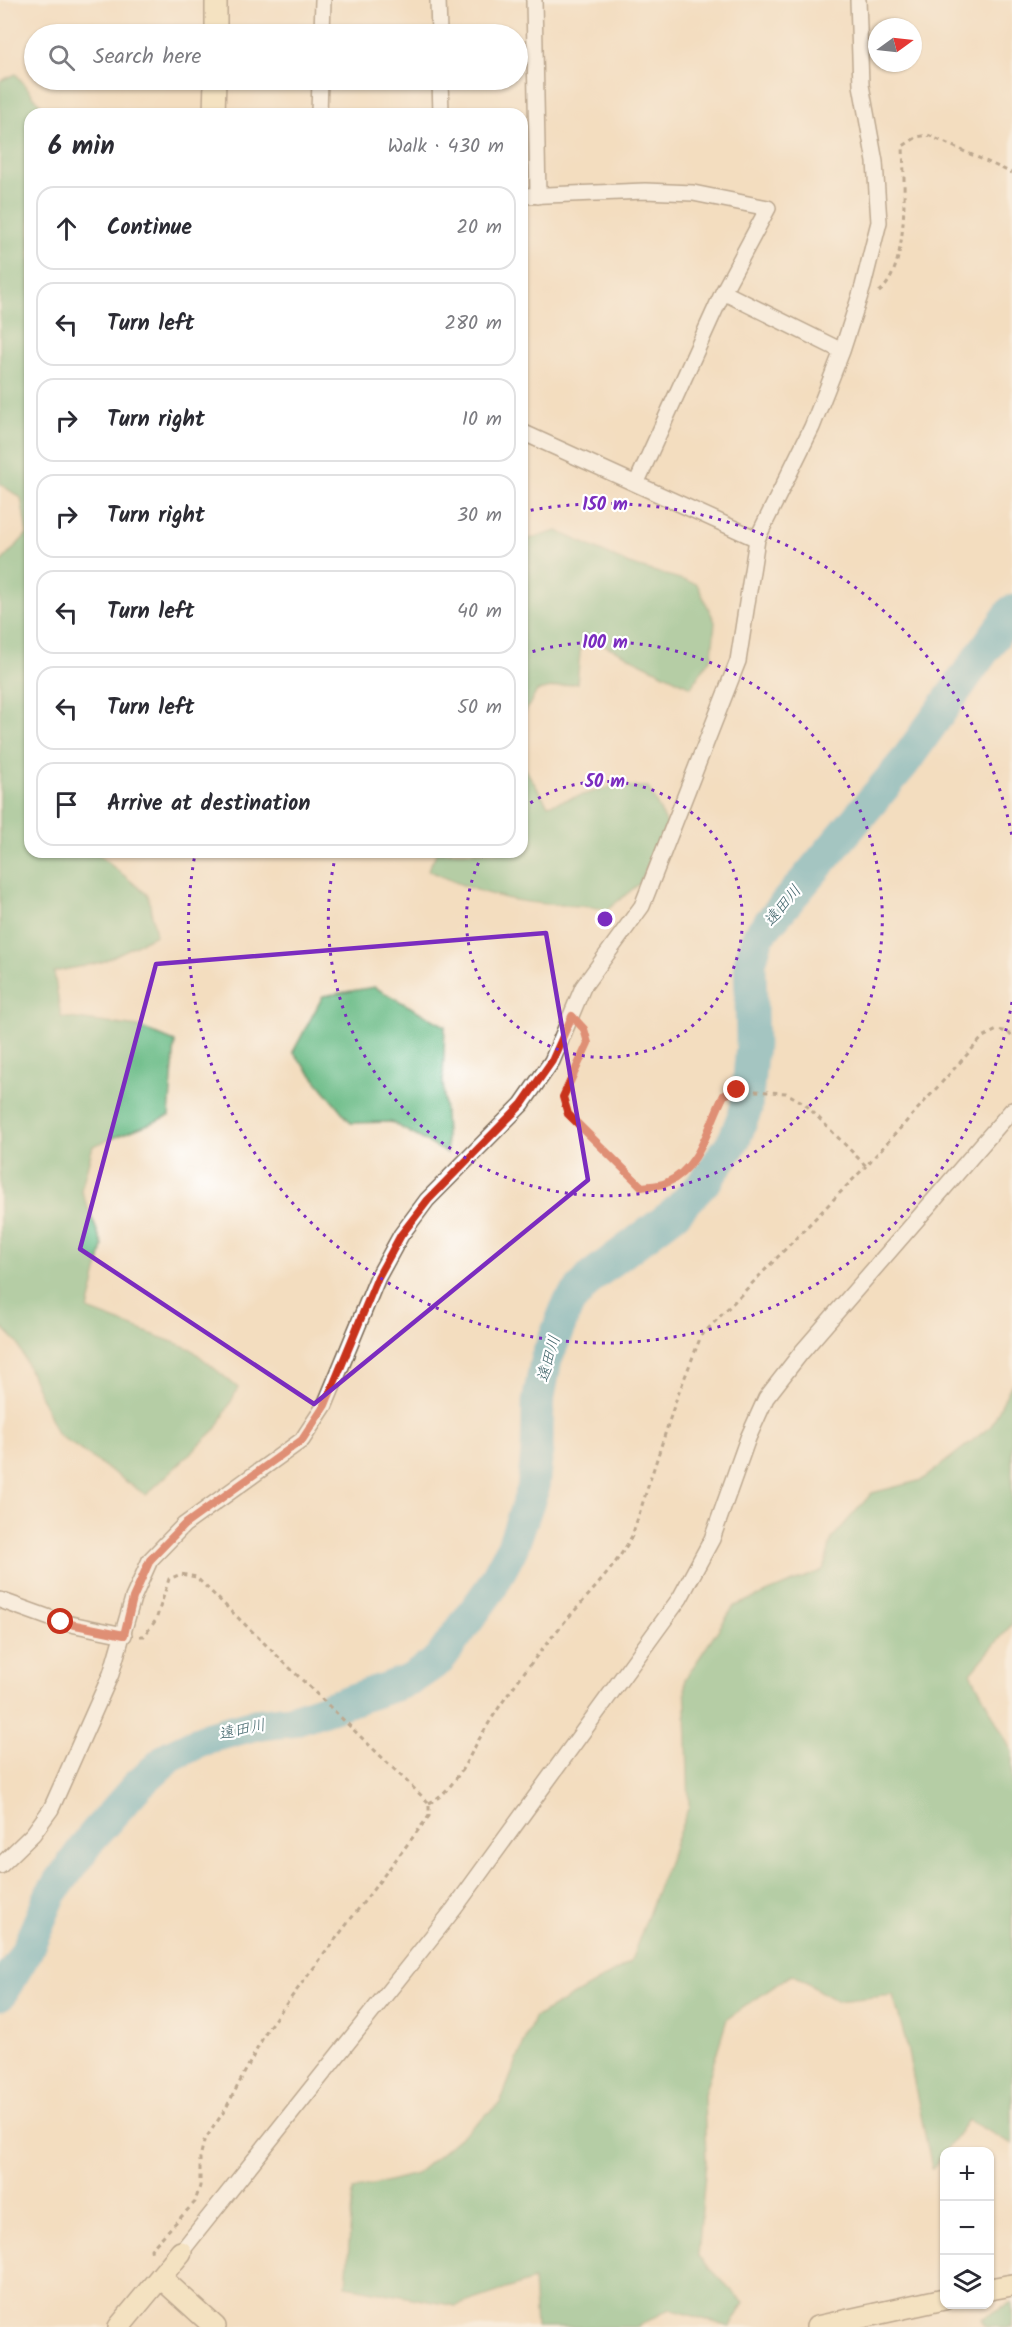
<!DOCTYPE html>
<html lang="en">
<head>
<meta charset="utf-8">
<style>
  :root { --surface:#fff; --page:#f7f7f7; --text:#2b2b33; --muted:#7c7c81; --line:#e1e1e2 }
  body { margin:0; font-family:Kalam,"Klee One",sans-serif; background:var(--page); color:var(--text) }
  .controls { position:absolute; right:18px; bottom:18px; display:grid; overflow:hidden; border-radius:12px; box-shadow:0 2px 4px #0004 }
  .controls button { width:54px; height:54px; display:grid; place-items:center; padding:0; border:0; border-bottom:2px solid var(--line); background:var(--surface); color:var(--text); font:30px sans-serif }
  .compass { position:absolute; left:868px; top:18px; width:54px; height:54px; border-radius:50%; background:var(--surface); box-shadow:0 2px 4px #0004; rotate:75deg }
  .stop { position:absolute; width:18px; height:18px; margin:-14px; border:4px solid #c8321e; border-radius:50%; background:#fff }
  .stop.end { background:#c8321e; border-color:#fff; box-shadow:0 2px 6px #0008 }
  .list { margin:0; padding:0; list-style:none }
  h2 { display:flex; justify-content:space-between; align-items:center; height:78px; margin:0; padding:0 24px; font-size:26px }
  h2 small { font-size:20px; font-weight:400; color:var(--muted) }
  .list li { display:grid; grid-template-columns:39px 1fr auto; gap:18px; align-items:center; box-sizing:border-box; height:84px; margin:0 12px 12px; padding:0 12px; border:2px solid var(--line); border-radius:18px }
  .list b { display:block; font-size:22px; white-space:nowrap }
  .list em { font-size:20px; font-style:normal; color:var(--muted) }
  .icon { flex:none; width:33px; height:33px; fill:none; stroke:currentColor; stroke-width:2; stroke-linecap:round; stroke-linejoin:round }
  .map { position:relative; flex:none; width:1012px; height:2327px; overflow:hidden }
  .search { position:absolute; background:var(--surface); box-shadow:0 2px 4px #0004; left:24px; top:24px; width:504px; height:66px; display:flex; align-items:center; gap:15px; box-sizing:border-box; padding:0 21px; border-radius:33px; color:var(--muted); font-size:22px }
  .panel { position:absolute; background:var(--surface); box-shadow:0 2px 4px #0004; left:24px; top:108px; width:504px; height:750px; border-radius:18px }
  .map>svg:first-child { display:block }
  .forest { fill:#6abb86; stroke:#527252; stroke-width:1.5 }
  .lines { fill:none; stroke-linecap:round; stroke-linejoin:round }
  .river { stroke:#44a9c4; stroke-width:33 }
  .street-casing { stroke:#7b6956; stroke-width:18 }
  .secondary-casing { stroke:#7b6956; stroke-width:24 }
  .path { stroke:#7b6956; stroke-width:3; stroke-dasharray:4.5 4.5; stroke-linecap:butt }
  .street { stroke:#fff; stroke-width:15 }
  .secondary { stroke:#f7e8c3; stroke-width:21 }
  .route { stroke:#c8321e; stroke-width:8 }
  .marked { fill:none; stroke:#7b2cbf; stroke-width:4.5; stroke-linejoin:round }
  .ring { fill:none; stroke:#7b2cbf; stroke-width:3; stroke-dasharray:3 6 }
  .labels { text-anchor:middle; dominant-baseline:central; stroke-width:4.5; stroke-linejoin:round; paint-order:stroke }
  .water-label { font-size:16px; font-style:italic; fill:#3f6369; stroke:#fff }
  .centre { fill:#7b2cbf; stroke:#fff; stroke-width:3 }
  .ring-label { font-size:18px; text-anchor:middle; font-weight:bold; fill:#7b2cbf; stroke:#fff; stroke-width:4.5; stroke-linejoin:round; paint-order:stroke }
</style>
</head>
<body>
<div class="map">
<svg width="1012" height="2327" viewBox="0 0 1012 2327">
  <rect width="100%" height="100%" fill="#fff"/>
  <filter id="ink" filterUnits="userSpaceOnUse"><feTurbulence type="fractalNoise" baseFrequency=".0167" numOctaves="2"/><feDisplacementMap in="SourceGraphic" scale="12" xChannelSelector="R" yChannelSelector="G"/><feConvolveMatrix kernelMatrix="1 2 1 2 8 2 1 2 1" color-interpolation-filters="sRGB"/></filter>
  <filter id="wash" filterUnits="userSpaceOnUse"><feTurbulence type="fractalNoise" baseFrequency=".008" numOctaves="4" result="noise"/><feDisplacementMap in="SourceGraphic" scale="24" xChannelSelector="R" yChannelSelector="G"/><feGaussianBlur stdDeviation="1.35" result="paint"/><feColorMatrix in="noise" values="0 0 0 0 0 0 0 0 0 0 0 0 0 0 0 0 0 1.4 0 .05"/><feComposite in="paint" operator="in"/></filter>
  <g filter="url(#wash)">
    <rect width="100%" height="100%" fill="#f3ddbf"/>
    <!-- forest -->
    <path class="forest" d="M16 74 48 114H30V852H95L148 895 156 935 102 962 54 972 61 1017 139 1027 175 1042 169 1116 93 1146 81 1190 103 1246 88 1310 191 1349 238 1388 217 1428 146 1495 57 1434 17 1342 0 1325V563L27 534 21 498 0 484V81Z
      M557 531 629 564 697 584 715 622 712 656 691 687 582 634 577 683 537 691 522 718V541Z
      M522 764 548 805 613 786 648 787 667 824 639 884 607 910C587 905 568 906 547 904 503 901 468 889 428 870L437 852H522V841H524Z
      M374 987 445 1026 443 1079 447 1153 391 1122 351 1123 293 1052 323 996Z
      M1012 1383V1624L971 1673 1012 1752V2144L968 2120 932 2169 905 2038 893 1995 836 2001 792 1974 727 2019 704 2094 706 2162 698 2256 744 2303 730 2327 670 2309 637 2327H536L533 2280 456 2306 346 2286 353 2190 416 2174 500 2103 534 2018 630 1963 689 1806 685 1679 734 1606 823 1570 832 1538 872 1493 922 1480 991 1426Z
      M1012 2302V2327H986L981 2319Z"/>
    <g class="lines">
      <!-- river -->
      <path class="river" d="M0 1995 26 1952 51 1894 91 1838 138 1785 170 1756 209 1737 253 1725 290 1721 410 1680 439 1660 491 1588 512 1548 533 1489 537 1451 538 1402 546 1360 568 1304 592 1276 675 1213 707 1179 734 1140 746 1109 752 1045 750 963 758 936 904 763 1012 611"/>
    </g>
  </g>
  <g filter="url(#ink)">
    <g class="lines">
      <defs>
        <path id="street" d="M438 0 439 34
          M534 0 538 196
          M322 34 323 0
          M440 80 441 114
          M319 114 320 80
          M522 196 645 191 693 193 768 208 723 292 636 484
          M723 292 842 351
          M522 432 757 539
          M0 1600 61 1622 124 1635
          M0 1866 33 1834 51 1809 111 1674 133 1598 150 1560 184 1525 302 1440 325 1405 378 1277 401 1235 427 1200 522 1104 552 1061 583 987 642 906 738 661 757 539 812 427 842 351 863 286 879 222 875 162 861 85 858 0
          M181 2252 454 1909 680 1598 712 1539 748 1438 766 1398 801 1353 1012 1110"/>
        <path id="secondary" d="M216 34V0
          M214 114 215 80
          M160 2277 215 2327
          M990 2289 1012 2285
          M119 2327 181 2252
          M817 2327 944 2299"/>
      </defs>
      <!-- street casing -->
      <use href="#street" class="street-casing"/>
      <!-- secondary casing -->
      <use href="#secondary" class="secondary-casing"/>
      <!-- path -->
      <path class="path" d="M879 292C910 269 904 181 903 146L917 137 928 135 1012 173
        M584 1029 588 1043 563 1097 568 1114 642 1187C649 1186 659 1186 666 1183 701 1168 708 1125 724 1095L737 1090 786 1093 804 1103 866 1166 983 1037 997 1030 1008 1032 1012 1037
        M140 1636H144L156 1620 169 1579 181 1574 196 1577 429 1803V1816L268 2028 225 2110 204 2141 200 2158V2186L195 2202 151 2249 152 2256
        M429 1803C456 1790 469 1755 484 1731 504 1697 536 1656 561 1626 586 1597 614 1570 632 1536L676 1400 701 1336 866 1166"/>
      <!-- street -->
      <use href="#street" class="street"/>
      <!-- secondary -->
      <use href="#secondary" class="secondary"/>
    </g>
  </g>
  <g class="lines" filter="url(#ink)">
    <!-- route -->
    <path class="route" d="M61 1622 124 1635 133 1598 150 1560 184 1525 302 1440 325 1405 378 1277 401 1235 428 1200 522 1104 552 1061 572 1016 584 1029 588 1043 563 1097 568 1114 642 1187C649 1186 659 1186 666 1183 701 1168 708 1125 724 1095L737 1090"/>
  </g>
  <!-- marked area -->
  <path d="M0 0H1012V2327H0ZM546 933 588 1180 314 1404 80 1249 156 964Z" fill="#f3ddbf" fill-opacity=".55" fill-rule="evenodd"/>
  <path class="marked" d="M546 933 588 1180 314 1404 80 1249 156 964Z"/>
  <!-- distance rings -->
  <g class="ring">
    <path d="M523 808A138 138 0 1 1 484 852"/>
    <path d="M524 654A277 277 0 1 1 336 854"/>
    <path d="M1012 1002A415 415 0 0 1 195 854M522 512A415 415 0 0 1 1012 836"/>
  </g>
  <g class="labels">
    <!-- water labels -->
    <g class="water-label">
      <text transform="translate(783 906) rotate(-50)">遠田川</text>
      <text transform="translate(549 1359) rotate(-74)">遠田川</text>
      <text transform="translate(242 1730) rotate(-12)">遠田川</text>
    </g>
  </g>
  <circle cx="605" cy="919" r="9" class="centre"/>
  <g class="ring-label">
    <text x="605" y="510">150 m</text>
    <text x="605" y="648">100 m</text>
    <text x="605" y="787">50 m</text>
  </g>
</svg>
<div class="controls">
<button>+</button>
<button>−</button>
<button><svg class="icon" aria-label="layers" viewBox="0 0 24 24"><path d="M12 4l9 5-9 5-9-5zM3 14l9 5 9-5"/></svg></button>
</div>
<svg class="compass" viewBox="-18 -18 36 36"><path d="M0-13l5 13h-10z" fill="#e53935"/><path d="M0 13l5-13h-10z" fill="#7c7c81"/></svg>
<div class="stop" style="left:61px;top:1622px"></div>
<div class="stop end" style="left:737px;top:1090px"></div>
<div class="search"><svg class="icon" aria-label="search" viewBox="0 0 24 24"><circle cx="10" cy="10" r="6"/><path d="M15 15l6 6"/></svg>Search here</div>
<section class="panel">
<h2>6 min<small>Walk · 430 m</small></h2>
<ul class="list">
<li><svg class="icon" aria-label="ahead" viewBox="0 0 24 24"><path d="M12 20V5M6 11l6-6 6 6"/></svg><div><b>Continue</b></div><em>20 m</em></li>
<li><svg class="icon" aria-label="left" viewBox="0 0 24 24"><path d="M17 20v-9H6M10 6l-5 5 5 5"/></svg><div><b>Turn left</b></div><em>280 m</em></li>
<li><svg class="icon" aria-label="right" viewBox="0 0 24 24"><path d="M7 20v-9h11M14 6l5 5-5 5"/></svg><div><b>Turn right</b></div><em>10 m</em></li>
<li><svg class="icon" aria-label="right" viewBox="0 0 24 24"><path d="M7 20v-9h11M14 6l5 5-5 5"/></svg><div><b>Turn right</b></div><em>30 m</em></li>
<li><svg class="icon" aria-label="left" viewBox="0 0 24 24"><path d="M17 20v-9H6M10 6l-5 5 5 5"/></svg><div><b>Turn left</b></div><em>40 m</em></li>
<li><svg class="icon" aria-label="left" viewBox="0 0 24 24"><path d="M17 20v-9H6M10 6l-5 5 5 5"/></svg><div><b>Turn left</b></div><em>50 m</em></li>
<li><svg class="icon" aria-label="arrive" viewBox="0 0 24 24"><path d="M6 21V4h12l-3 4 3 4H6"/></svg><div><b>Arrive at destination</b></div></li>
</ul>
</section>
</div>
</body>
</html>
